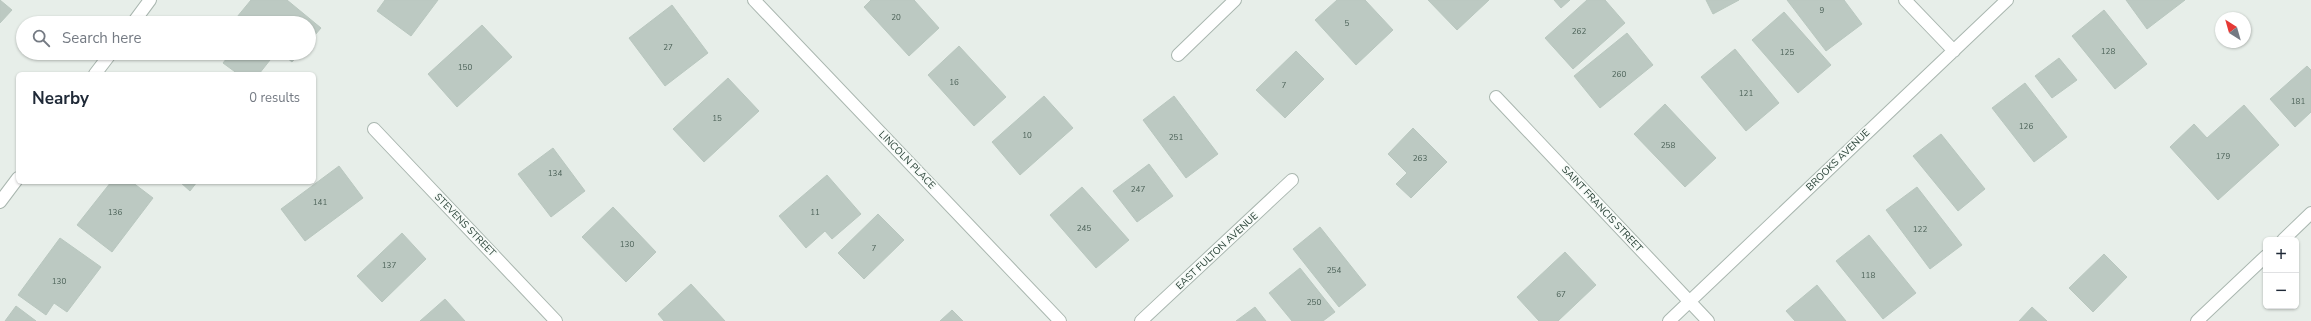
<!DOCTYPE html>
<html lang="en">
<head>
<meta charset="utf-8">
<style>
  :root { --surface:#fff; --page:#f2f2f3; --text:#1f2937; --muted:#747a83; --line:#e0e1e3 }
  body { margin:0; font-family:"Nunito Sans",sans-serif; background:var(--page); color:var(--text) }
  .controls { position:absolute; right:12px; bottom:12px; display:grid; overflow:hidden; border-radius:6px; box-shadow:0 1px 3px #0004 }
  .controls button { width:36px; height:36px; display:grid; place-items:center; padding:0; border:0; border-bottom:1px solid var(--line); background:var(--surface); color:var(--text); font:20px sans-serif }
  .compass { position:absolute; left:2215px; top:12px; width:36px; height:36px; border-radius:50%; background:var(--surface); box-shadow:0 1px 3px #0004; rotate:323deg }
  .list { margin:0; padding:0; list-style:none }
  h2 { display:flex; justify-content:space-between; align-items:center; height:52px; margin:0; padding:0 16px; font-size:17px }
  h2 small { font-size:13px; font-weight:400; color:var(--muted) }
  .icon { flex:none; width:22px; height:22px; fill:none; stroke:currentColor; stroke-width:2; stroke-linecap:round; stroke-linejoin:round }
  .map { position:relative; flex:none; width:2311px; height:321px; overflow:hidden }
  .search { position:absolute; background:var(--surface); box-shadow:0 1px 3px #0004; left:16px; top:16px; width:300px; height:44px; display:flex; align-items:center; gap:10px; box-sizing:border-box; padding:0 14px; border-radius:22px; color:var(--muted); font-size:15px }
  .panel { position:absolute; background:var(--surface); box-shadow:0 1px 3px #0004; left:16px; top:72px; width:300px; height:112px; border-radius:6px }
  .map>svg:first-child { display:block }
  .building { fill:#bcc9c2; stroke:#b9c7bf }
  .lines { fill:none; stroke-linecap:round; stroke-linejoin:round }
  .minor-casing { stroke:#a9b6af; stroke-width:14 }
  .minor { stroke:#fff; stroke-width:12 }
  .labels { text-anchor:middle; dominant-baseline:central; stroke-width:3.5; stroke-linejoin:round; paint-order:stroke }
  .number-label { font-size:8px; fill:#4c6258 }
  .street-label { font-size:10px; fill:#263f34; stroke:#f7fbf8 }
</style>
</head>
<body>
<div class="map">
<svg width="2311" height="321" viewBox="0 0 2311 321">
  <rect width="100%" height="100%" fill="#e7eee9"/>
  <!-- building -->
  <path class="building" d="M0 0 12 10 0 23Z
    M251 0H287L321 28 309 42V23H245L237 17Z
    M385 0H438L411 36 377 11Z
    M871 0H914L939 28 909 56 864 7Z
    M1337 0H1365L1393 30 1356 65 1315 20Z
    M1428 0H1489L1457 30Z
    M1554 0H1570L1561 8Z
    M1587 0H1605L1625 23 1573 69 1545 38Z
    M1706 0H1739L1713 14Z
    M1787 0H1844L1862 24 1826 51Z
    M2126 0H2185L2147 29Z
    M672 5 708 53 665 86 629 38Z
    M2104 10 2147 64 2115 89 2072 36Z
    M1784 12 1831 65 1798 93 1752 40Z
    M482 25 512 57 457 107 428 74Z
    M1627 33 1653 65 1600 108 1574 76Z
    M959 46 1006 97 974 126 928 75Z
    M1735 49 1779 103 1746 131 1701 77Z
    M1296 51 1324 79 1285 118 1256 90Z
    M231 53H260L270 60 259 74H238L223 63Z
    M281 53H300L292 62Z
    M2059 58 2077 80 2052 98 2035 76Z
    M2307 66 2311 70V112L2295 127 2270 99Z
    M728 78 759 111 704 162 673 129Z
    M2025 83 2067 137 2034 162 1992 108Z
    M1044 96 1073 128 1020 175 992 142Z
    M1174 96 1218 154 1186 178 1143 120Z
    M1665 104 1716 158 1685 187 1634 134Z
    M2244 105 2279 145 2218 200 2170 147 2194 124 2207 138Z
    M1413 128 1447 162 1411 198 1396 184 1407 173 1388 154Z
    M1941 134 1985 189 1958 211 1913 156Z
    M553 148 585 191 551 217 518 174Z
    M1149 164 1173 196 1137 222 1113 191Z
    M339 166 363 198 305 241 281 209Z
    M827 175 861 214 832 239 825 231 806 248 779 216Z
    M111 182H132L153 198 112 252 77 225Z
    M180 182H197L190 191Z
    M1082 187 1129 240 1096 268 1050 215Z
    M1917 187 1962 245 1930 269 1886 210Z
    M613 207 656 252 626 282 582 237Z
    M878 214 904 240 864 279 838 253Z
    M1320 227 1366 285 1339 307 1293 249Z
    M402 233 426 259 382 302 357 276Z
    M1869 235 1916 293 1883 319 1836 261Z
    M60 238 101 267 67 312 54 303 46 315 18 295Z
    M1565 252 1596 285 1558 321H1539L1517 297Z
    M2104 254 2127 277 2093 312 2069 288Z
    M1300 268 1335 312 1323 321H1292L1269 293Z
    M691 284 725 321H664L658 314Z
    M1817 285 1846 321H1795L1786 311Z
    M445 299 465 321H420Z
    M16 306 36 321H5Z
    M1255 307 1266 321H1236Z
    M2032 307 2047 321H2019Z
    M952 310 963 321H940Z"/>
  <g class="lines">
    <defs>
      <path id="minor" d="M754 0 1060 321
        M1905 0 1954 51
        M133 23 150 0
        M1178 55 1235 0
        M95 74 111 53
        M1496 97 1708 321
        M374 129 556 321
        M0 202 18 178
        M2283 240 2311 213
        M1141 321 1292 180
        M1669 321 2007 0
        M2197 321 2266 256"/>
    </defs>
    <!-- minor casing -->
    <use href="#minor" class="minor-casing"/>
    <!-- minor -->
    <use href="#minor" class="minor"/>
  </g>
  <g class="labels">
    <!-- number labels -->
    <g class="number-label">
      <text x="1822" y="10">9</text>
      <text x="896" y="17">20</text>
      <text x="1347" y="23">5</text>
      <text x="1579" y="31">262</text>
      <text x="668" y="47">27</text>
      <text x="2108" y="51">128</text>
      <text x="1787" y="52">125</text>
      <text x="465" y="67">150</text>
      <text x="1619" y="74">260</text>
      <text x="954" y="82">16</text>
      <text x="1284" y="85">7</text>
      <text x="1746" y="93">121</text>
      <text x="2298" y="101">181</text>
      <text x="717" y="118">15</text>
      <text x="2026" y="126">126</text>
      <text x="1027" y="135">10</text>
      <text x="1176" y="137">251</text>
      <text x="1668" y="145">258</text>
      <text x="2223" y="156">179</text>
      <text x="1420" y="158">263</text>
      <text x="555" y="173">134</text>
      <text x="1138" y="189">247</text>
      <text x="320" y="202">141</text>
      <text x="115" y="212">136</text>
      <text x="815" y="212">11</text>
      <text x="1084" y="228">245</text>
      <text x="1920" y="229">122</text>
      <text x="627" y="244">130</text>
      <text x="874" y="248">7</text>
      <text x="389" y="265">137</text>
      <text x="1334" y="270">254</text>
      <text x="1868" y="275">118</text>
      <text x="59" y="281">130</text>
      <text x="1561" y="294">67</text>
      <text x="1314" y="302">250</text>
    </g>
    <!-- street labels -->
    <g class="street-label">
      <text transform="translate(907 160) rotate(46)">LINCOLN PLACE</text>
      <text transform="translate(1838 160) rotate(-44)">BROOKS AVENUE</text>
      <text transform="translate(1602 209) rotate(47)">SAINT FRANCIS STREET</text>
      <text transform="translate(465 225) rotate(46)">STEVENS STREET</text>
      <text transform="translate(1217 251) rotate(-43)">EAST FULTON AVENUE</text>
    </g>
  </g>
</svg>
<div class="controls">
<button>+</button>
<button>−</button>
</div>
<svg class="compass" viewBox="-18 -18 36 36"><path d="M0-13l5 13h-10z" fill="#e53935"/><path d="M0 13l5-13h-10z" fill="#747a83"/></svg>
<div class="search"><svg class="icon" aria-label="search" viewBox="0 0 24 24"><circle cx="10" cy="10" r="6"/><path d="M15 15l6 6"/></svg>Search here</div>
<section class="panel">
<h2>Nearby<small>0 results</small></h2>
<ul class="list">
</ul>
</section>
</div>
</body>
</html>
